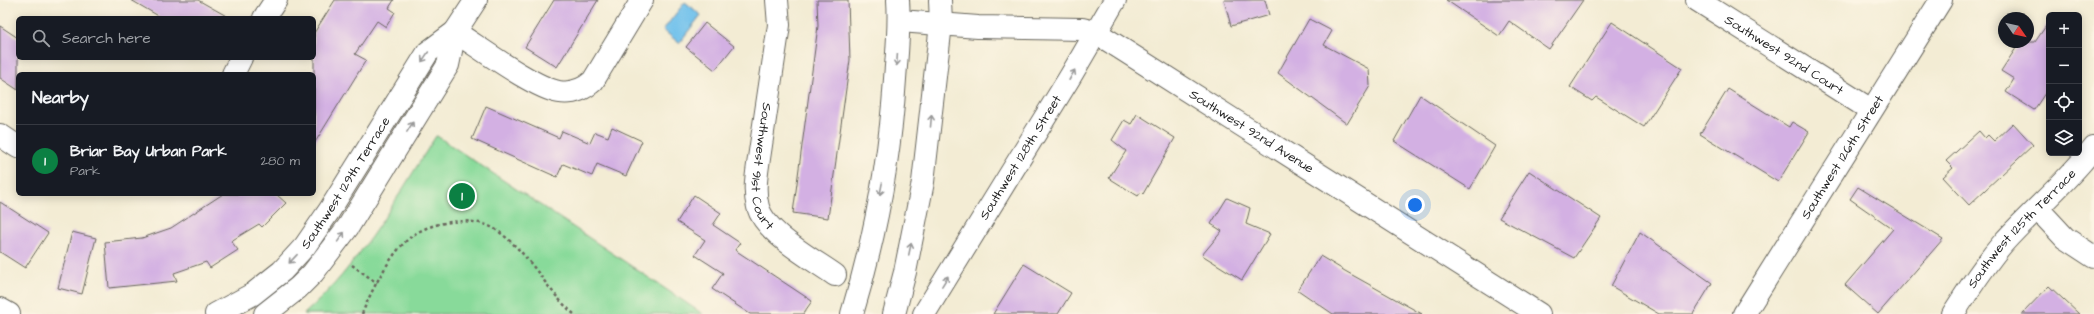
<!DOCTYPE html>
<html lang="en">
<head>
<meta charset="utf-8">
<style>
  :root { --surface:#171b24; --page:#242831; --text:#f1f3f6; --muted:#9ea1a6; --line:#363941; --accent:#0b8043 }
  body { margin:0; font-family:"Architects Daughter",sans-serif; background:var(--page); color:var(--text) }
  .controls { position:absolute; right:12px; top:12px; display:grid; overflow:hidden; border-radius:6px; box-shadow:0 2px 10px #0003 }
  .controls button { width:36px; height:36px; display:grid; place-items:center; padding:0; border:0; border-bottom:1px solid var(--line); background:var(--surface); color:var(--text); font:20px sans-serif }
  .compass { position:absolute; left:1998px; top:12px; width:36px; height:36px; border-radius:50%; background:var(--surface); box-shadow:0 2px 10px #0003; rotate:124deg }
  .you { position:absolute; left:1415px; top:205px; width:14px; height:14px; margin:-10px; border:3px solid #fff; border-radius:50%; background:#1a73e8; box-shadow:0 0 0 6px #1a73e833 }
  .badge { display:grid; place-items:center; width:26px; height:26px; border-radius:50%; background:var(--accent); color:#fff; font-size:13px; font-weight:700 }
  .pin { position:absolute; translate:-50% -50%; border:2px solid #fff; box-shadow:0 1px 4px #0006 }
  .list { margin:0; padding:0; list-style:none }
  h2 { display:flex; justify-content:space-between; align-items:center; height:52px; margin:0; padding:0 16px; font-size:17px }
  h2 small { font-size:13px; font-weight:400; color:var(--muted) }
  .list li { display:grid; grid-template-columns:26px 1fr auto; gap:12px; align-items:center; box-sizing:border-box; height:72px; padding:0 16px; border-top:1px solid var(--line) }
  .list b { display:block; font-size:15px; white-space:nowrap }
  .list p { margin:0; font-size:13px; white-space:nowrap; color:var(--muted) }
  .list em { font-size:13px; font-style:normal; color:var(--muted) }
  .icon { flex:none; width:22px; height:22px; fill:none; stroke:currentColor; stroke-width:2; stroke-linecap:round; stroke-linejoin:round }
  .map { position:relative; flex:none; width:2094px; height:314px; overflow:hidden }
  .search { position:absolute; background:var(--surface); box-shadow:0 2px 10px #0003; left:16px; top:16px; width:300px; height:44px; display:flex; align-items:center; gap:10px; box-sizing:border-box; padding:0 14px; border-radius:6px; color:var(--muted); font-size:15px }
  .panel { position:absolute; background:var(--surface); box-shadow:0 2px 10px #0003; left:16px; top:72px; width:300px; height:124px; border-radius:6px }
  .map>svg:first-child { display:block }
  .green { fill:#88da9a; stroke:#527b5b }
  .water { fill:#70c1ec; stroke:#466e84 }
  .building { fill:#d3b0e3 }
  .lines { fill:none; stroke-linecap:round; stroke-linejoin:round }
  .minor-casing { stroke:#67655c; stroke-width:24 }
  .path { stroke:#67655c; stroke-width:2.5; stroke-dasharray:3 3; stroke-linecap:butt }
  .minor { stroke:#fff; stroke-width:22 }
  .oneway { stroke:#999 }
  .labels { text-anchor:middle; dominant-baseline:central; stroke-width:3; stroke-linejoin:round; paint-order:stroke }
  .street-label { font-size:13px; fill:#1c1c1c; stroke:#fcf5e5 }
</style>
</head>
<body>
<div class="map">
<svg width="2094" height="314" viewBox="0 0 2094 314">
  <rect width="100%" height="100%" fill="#fcf5e5"/>
  <filter id="ink" filterUnits="userSpaceOnUse"><feTurbulence type="fractalNoise" baseFrequency=".025" numOctaves="2"/><feDisplacementMap in="SourceGraphic" scale="8" xChannelSelector="R" yChannelSelector="G"/><feConvolveMatrix kernelMatrix="1 2 1 2 8 2 1 2 1" color-interpolation-filters="sRGB"/></filter>
  <filter id="wash" filterUnits="userSpaceOnUse"><feTurbulence type="fractalNoise" baseFrequency=".012" numOctaves="4" result="noise"/><feDisplacementMap in="SourceGraphic" scale="16" xChannelSelector="R" yChannelSelector="G"/><feGaussianBlur stdDeviation="0.9" result="paint"/><feColorMatrix in="noise" values="0 0 0 0 0 0 0 0 0 0 0 0 0 0 0 0 0 1.4 0 .05"/><feComposite in="paint" operator="in"/></filter>
  <g filter="url(#wash)">
    <rect width="100%" height="100%" fill="#f3ecd4"/>
    <!-- green -->
    <path class="green" d="M436 136H437L703 314H304C360 265 396 198 436 136Z"/>
    <!-- water -->
    <path class="water" d="M685 2 701 15 679 43 663 30Z"/>
    <g id="blocks">
      <!-- building -->
      <path class="building" d="M131 0H198L230 18H162Z
        M335 0H394L389 8 395 12 386 27 377 21 355 54 366 60 314 144V33Z
        M554 0H598L557 67 525 47Z
        M817 0H848L850 60 828 218 793 213 818 26Z
        M1224 0H1265L1269 15 1231 26Z
        M1446 0H1583L1549 49 1509 21 1499 36Z
        M1309 19 1332 31 1324 45 1369 69 1370 86 1347 124 1278 73Z
        M1612 22 1682 68 1644 127 1596 97 1592 101 1570 87Z
        M705 23 734 46 715 70 686 47Z
        M2048 23 2049 87 2034 110 2006 92 2014 79 2001 71 2020 42H2035Z
        M0 26 18 38V90L0 78Z
        M1728 89 1789 127 1792 122 1809 132 1778 182 1700 134Z
        M1420 95 1495 146 1470 189 1394 141Z
        M486 106 559 138 562 131 590 143 595 132 608 137 612 127 642 141 626 176 597 164 592 176 563 164 557 177 472 139Z
        M1137 114 1175 138 1143 194 1141 192 1138 196 1109 178 1126 151 1112 140 1124 120 1131 124Z
        M2013 123 2033 145 1969 205 1943 177 1953 168 1946 161 1979 131 1985 138 1988 135 1994 141Z
        M1529 171 1601 218 1574 258 1499 218Z
        M1858 187 1943 239 1878 314 1845 285 1893 229 1850 199Z
        M223 194H276L286 203 262 227 259 224 231 241 238 250 210 268 206 262 174 273 177 281 109 288 105 242 142 238 171 228Z
        M694 195 721 213 713 225 740 243 735 250 812 301 803 314H750L712 289 723 273 695 255 705 240 677 222Z
        M1227 198 1250 208 1246 224 1270 234 1242 280 1202 255 1222 231 1211 224Z
        M0 202 48 233 25 268 0 252Z
        M72 232 96 238 82 294 58 288Z
        M1640 232 1712 283 1693 314H1659L1611 286Z
        M1320 256 1345 271 1422 314H1333L1298 290Z
        M1024 264 1071 293 1058 314H993Z
        M2049 286 2079 314H2022Z"/>
    </g>
  </g>
  <g filter="url(#ink)">
    <use href="#blocks" fill-opacity="0" stroke="#67655c" stroke-width="1"/>
    <g class="lines">
      <defs>
        <g id="minor">
          <path id="s1" d="M777 0 779 25 758 165C756 179 754 193 758 207 765 233 814 260 835 275"/>
          <path id="s2" d="M1697 0 1871 110"/>
          <path d="M264 18 276 0"/>
          <path id="s3" d="M900 21 978 27 1082 29 1095 32 1539 314"/>
          <path d="M455 32C479 47 534 88 559 92 572 94 583 90 593 81L642 0"/>
          <path d="M233 74 241 58"/>
          <path d="M0 135 18 147"/>
          <path d="M2038 209 2065 238 2094 257"/>
          <path d="M0 309 9 314"/>
          <path id="s4" d="M216 314 253 294 282 271 305 246 329 211 428 52 455 32"/>
          <path d="M265 314 298 288 313 273 348 227 448 65 455 32 476 0"/>
          <path d="M852 314C875 238 890 158 895 79 897 52 900 26 898 0"/>
          <path d="M894 314 905 272 923 182 941 24 940 0"/>
          <path id="s5" d="M924 314 1070 77 1115 0"/>
          <path id="s6" d="M1744 314 1941 0"/>
          <path id="s7" d="M1953 314C1969 289 1985 264 2004 242 2034 209 2067 182 2094 147"/>
        </g>
      </defs>
      <!-- minor casing -->
      <use href="#minor" class="minor-casing"/>
      <!-- path -->
      <path class="path" d="M352 265 377 283
        M362 314C372 289 391 252 412 236 432 221 472 216 493 228 500 232 507 238 512 243 536 265 550 294 574 314"/>
      <!-- minor -->
      <use href="#minor" class="minor"/>
    </g>
    <!-- one-way arrows -->
    <defs><path id="oneway-shaft" d="M-6 0H5M1.5-3L5.5 0L1.5 3" fill="none" stroke-width="1.6" stroke-linecap="round" stroke-linejoin="round"/></defs>
    <g class="oneway">
      <use href="#oneway-shaft" transform="translate(425 57) rotate(124)"/>
      <use href="#oneway-shaft" transform="translate(897 60) rotate(94)"/>
      <use href="#oneway-shaft" transform="translate(1072 75) rotate(-61)"/>
      <use href="#oneway-shaft" transform="translate(931 121) rotate(-85)"/>
      <use href="#oneway-shaft" transform="translate(410 127) rotate(-58)"/>
      <use href="#oneway-shaft" transform="translate(881 189) rotate(101)"/>
      <use href="#oneway-shaft" transform="translate(341 237) rotate(-55)"/>
      <use href="#oneway-shaft" transform="translate(910 249) rotate(-78)"/>
      <use href="#oneway-shaft" transform="translate(293 259) rotate(133)"/>
      <use href="#oneway-shaft" transform="translate(945 281) rotate(-58)"/>
    </g>
  </g>
  <g class="labels">
    <!-- street labels -->
    <g class="street-label">
      <text stroke="none"><textPath href="#s2" startOffset="103">Southwest 92nd Court</textPath></text>
      <text stroke="none"><textPath href="#s3" startOffset="381">Southwest 92nd Avenue</textPath></text>
      <text stroke="none"><textPath href="#s6" startOffset="185">Southwest 126th Street</textPath></text>
      <text stroke="none"><textPath href="#s5" startOffset="184">Southwest 128th Street</textPath></text>
      <text stroke="none"><textPath href="#s1" startOffset="169">Southwest 91st Court</textPath></text>
      <text stroke="none"><textPath href="#s4" startOffset="188">Southwest 129th Terrace</textPath></text>
      <text stroke="none"><textPath href="#s7" startOffset="110">Southwest 125th Terrace</textPath></text>
    </g>
  </g>
</svg>
<div class="controls">
<button>+</button>
<button>−</button>
<button><svg class="icon" aria-label="locate" viewBox="0 0 24 24"><circle cx="12" cy="12" r="6"/><path d="M12 2v4M12 18v4M2 12h4M18 12h4"/></svg></button>
<button><svg class="icon" aria-label="layers" viewBox="0 0 24 24"><path d="M12 4l9 5-9 5-9-5zM3 14l9 5 9-5"/></svg></button>
</div>
<svg class="compass" viewBox="-18 -18 36 36"><path d="M0-13l5 13h-10z" fill="#e53935"/><path d="M0 13l5-13h-10z" fill="#9ea1a6"/></svg>
<div class="you"></div>
<div class="pin badge" style="left:462px;top:196px">1</div>
<div class="search"><svg class="icon" aria-label="search" viewBox="0 0 24 24"><circle cx="10" cy="10" r="6"/><path d="M15 15l6 6"/></svg>Search here</div>
<section class="panel">
<h2>Nearby<small></small></h2>
<ul class="list">
<li><span class="badge">1</span><div><b>Briar Bay Urban Park</b><p>Park</p></div><em>280 m</em></li>
</ul>
</section>
</div>
</body>
</html>
